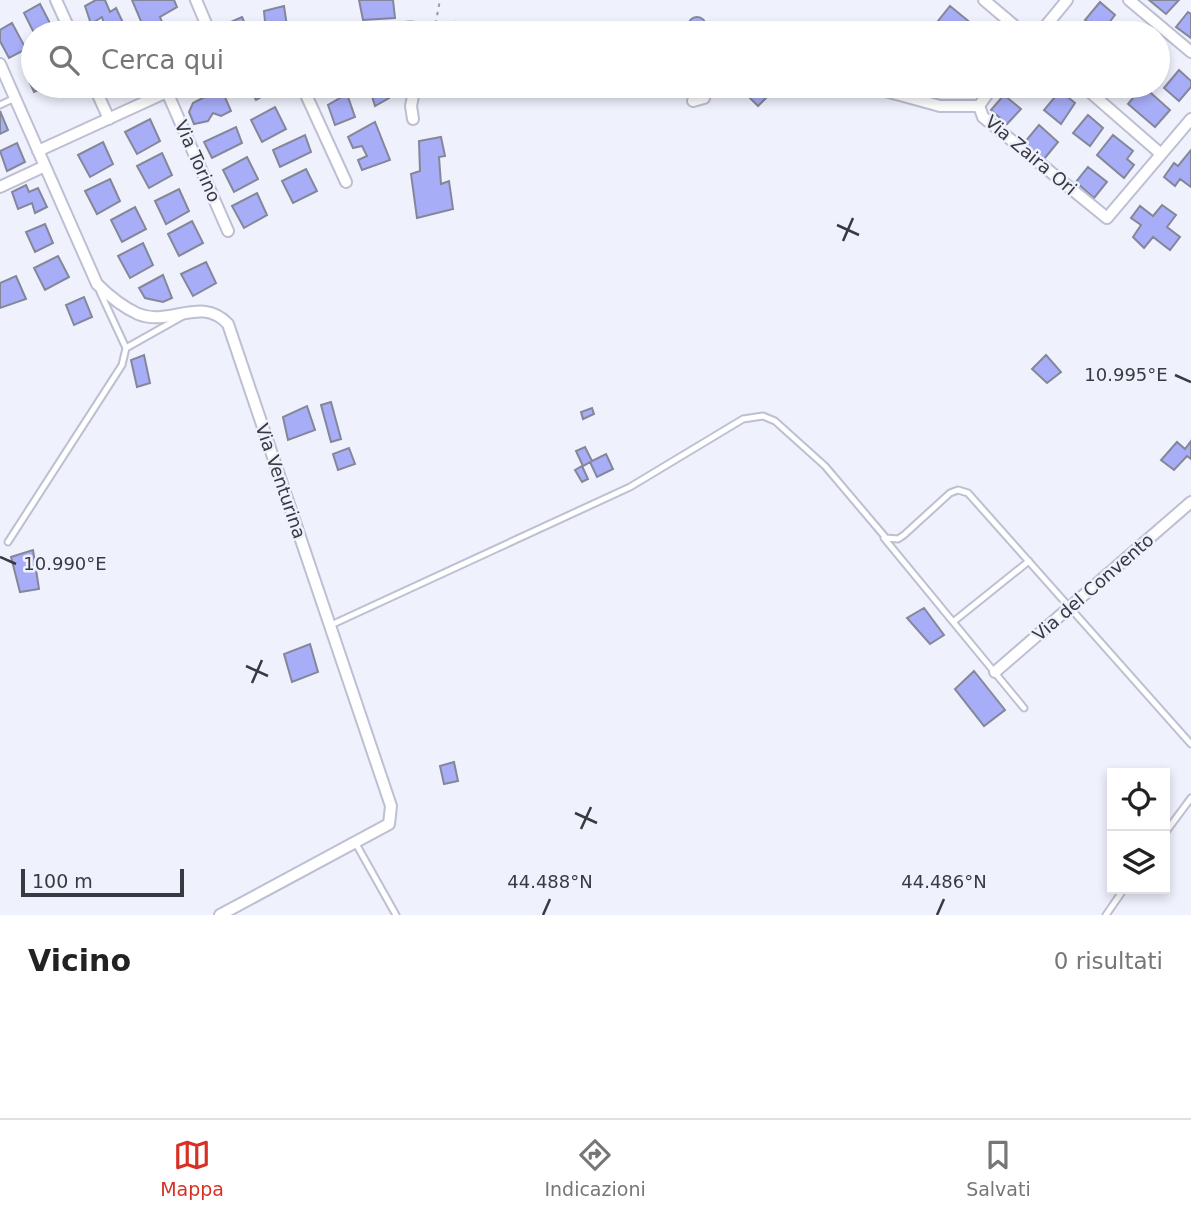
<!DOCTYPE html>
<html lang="it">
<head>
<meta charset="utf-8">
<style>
  :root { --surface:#fff; --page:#f2f2f2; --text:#222; --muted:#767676; --line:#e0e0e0; --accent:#d93025 }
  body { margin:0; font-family:"DejaVu Sans",sans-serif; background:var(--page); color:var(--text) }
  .controls { position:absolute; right:21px; bottom:21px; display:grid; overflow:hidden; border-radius:0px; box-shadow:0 4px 10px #0003 }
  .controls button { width:63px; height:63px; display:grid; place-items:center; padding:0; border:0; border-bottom:2px solid var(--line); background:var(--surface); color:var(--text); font:35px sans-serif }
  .scale { position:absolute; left:21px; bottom:18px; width:163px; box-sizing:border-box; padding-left:7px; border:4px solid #393a41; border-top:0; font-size:19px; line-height:24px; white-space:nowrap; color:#393a41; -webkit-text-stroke:5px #eff1fd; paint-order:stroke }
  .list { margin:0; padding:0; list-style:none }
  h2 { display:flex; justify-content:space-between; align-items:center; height:91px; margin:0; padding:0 28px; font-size:30px }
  h2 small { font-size:23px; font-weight:400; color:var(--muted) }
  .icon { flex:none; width:38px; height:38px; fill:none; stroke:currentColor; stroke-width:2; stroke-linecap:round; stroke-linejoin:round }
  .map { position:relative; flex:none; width:1191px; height:915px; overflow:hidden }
  .search { position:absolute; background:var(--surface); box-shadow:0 4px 10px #0003; left:21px; right:21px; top:21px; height:77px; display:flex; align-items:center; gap:18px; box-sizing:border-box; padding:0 24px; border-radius:38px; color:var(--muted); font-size:26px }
  .sheet { height:203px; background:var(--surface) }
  nav { display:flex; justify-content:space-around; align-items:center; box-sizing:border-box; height:98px; border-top:2px solid var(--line); background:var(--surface); font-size:19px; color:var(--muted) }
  nav a { display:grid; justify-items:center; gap:4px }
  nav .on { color:var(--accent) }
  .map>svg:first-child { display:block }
  .building { fill:#a7adf7; stroke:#848798; stroke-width:2 }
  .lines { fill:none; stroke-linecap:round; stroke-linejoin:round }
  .lane-casing { stroke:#bdbfd2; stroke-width:9 }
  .street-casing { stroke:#bdbfd2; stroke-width:14 }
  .path { stroke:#999aa4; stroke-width:2; stroke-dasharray:3.5 5; stroke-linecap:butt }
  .lane { stroke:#fff; stroke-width:5 }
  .street { stroke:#fff; stroke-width:10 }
  .ticks { fill:none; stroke:#393a41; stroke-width:2.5 }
  .labels { text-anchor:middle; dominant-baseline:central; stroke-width:5; stroke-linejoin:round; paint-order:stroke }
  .street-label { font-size:18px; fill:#393a41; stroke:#eff1fd }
  .ticks-label { font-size:18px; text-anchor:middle; fill:#393a41; stroke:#eff1fd; stroke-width:5; stroke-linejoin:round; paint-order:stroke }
</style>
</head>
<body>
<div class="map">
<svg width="1191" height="915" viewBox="0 0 1191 915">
  <rect width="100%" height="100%" fill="#eff1fd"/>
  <!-- building -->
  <path class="building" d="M96 0H105L110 12 116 8 128 33H94L105 28 102 17 91 24 85 6Z
    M132 0H174L177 7 160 17 165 30 176 25 180 33H146Z
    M359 0H393L395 18 363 20Z
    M1149 0H1179L1166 14Z
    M1100 2 1115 15 1102 32 1085 20Z
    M40 4 54 31 49 33H34L24 13Z
    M284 6 288 33 266 32 264 11Z
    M950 6 983 33H934L931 30Z
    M1188 12 1191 14V38L1176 27Z
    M688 26a9 9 0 1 1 18 0a9 9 0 1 1-18 0Z
    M242 17 249 33H222L219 27Z
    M455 22 458 33H441L443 24Z
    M12 23 26 49 9 58 0 41V30Z
    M33 67V86H48L34 92 25 72Z
    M1179 70 1191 81V87L1179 101 1164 88Z
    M118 86H139L122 95Z
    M248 86H278L279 87 256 100Z
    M750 86H768L773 91 758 106 744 92Z
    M1143 86 1170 110 1155 127 1128 104Z
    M385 88 389 98 375 106 371 93Z
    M1060 91 1075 103 1061 124 1044 110Z
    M212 93 224 95 231 111 221 116 213 113 208 121 194 124 189 112 193 103Z
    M347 94 355 117 335 125 328 105Z
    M1004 95 1021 109 1007 124 991 110Z
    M275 107 286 129 262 142 251 120Z
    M0 111 8 130 0 134Z
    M1088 115 1103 128 1090 146 1073 133Z
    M150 119 160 141 137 154 125 132Z
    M375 122 390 160 362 170 358 160 367 156 362 146 353 148 348 137Z
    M1039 125 1058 142 1044 159 1024 143Z
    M236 127 242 143 212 158 204 142Z
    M305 135 311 152 280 167 273 150Z
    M1113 135 1133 151 1127 159 1134 165 1124 178 1097 155Z
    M441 137 445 156 439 157 441 184 449 181 453 209 417 218 411 174 420 171 419 141Z
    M103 142 113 164 90 177 78 155Z
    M17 143 25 162 7 171 0 151Z
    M1191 150V187L1180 179 1175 186 1164 177 1174 163 1178 166Z
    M162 153 172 175 149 188 137 166Z
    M247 157 258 179 234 192 223 170Z
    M1088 167 1107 182 1094 198 1076 182Z
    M306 169 317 191 293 203 282 181Z
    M110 179 120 201 97 214 85 191Z
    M26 185 29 192 38 188 47 207 35 213 32 203 18 209 12 192Z
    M179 189 189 211 166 224 155 201Z
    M257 193 267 215 244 228 232 206Z
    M1162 205 1176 215 1167 227 1180 237 1170 250 1153 237 1144 248 1133 237 1141 225 1131 218 1140 206 1153 216Z
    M135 207 146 229 122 242 111 220Z
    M192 221 203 243 179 256 168 234Z
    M45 224 53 243 35 252 26 232Z
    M143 243 153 265 130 278 118 256Z
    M58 256 69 277 45 290 34 268Z
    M206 262 216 283 193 296 181 274Z
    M163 275 172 298 163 302 145 298 139 288Z
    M16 276 26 299 0 308V283Z
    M84 297 92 317 74 325 66 305Z
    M144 355 150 383 137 387 131 360Z
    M1046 355 1061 372 1047 383 1032 369Z
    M331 402 341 439 331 442 321 405Z
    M307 406 315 430 288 440 283 417Z
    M592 408 594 414 583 419 581 412Z
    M1191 441V459L1187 456 1174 470 1161 460 1177 442 1185 449Z
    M585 447 592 461 583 466 576 451Z
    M349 448 355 464 338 470 333 454Z
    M606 454 613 469 597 477 590 462Z
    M582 466 588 479 582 482 575 470Z
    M33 550 39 589 20 592 11 557Z
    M924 608 944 635 930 644 907 618Z
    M310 644 318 672 292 682 284 654Z
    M974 671 1005 710 984 726 955 689Z
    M454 762 458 781 444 784 440 766Z"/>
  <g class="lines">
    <defs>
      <path id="lane" d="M0 105 15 98
        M100 292 126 348 183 316
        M884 538 1024 708
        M8 542 122 365 126 348
        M953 622 1029 561
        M331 625 630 487 743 419 763 416 775 421 825 466 886 538 898 539 904 535 950 493 958 490 968 493 1191 744
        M1165 833 1191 798
        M355 842 396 915
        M1106 915 1124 889"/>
      <path id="street" d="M56 0 71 33
        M196 0 210 33
        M984 0 1023 33
        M1129 0 1191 52
        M374 33 411 27 423 33
        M1040 33 1067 0
        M0 64 97 284C109 296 123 307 138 314 171 327 201 295 228 324L391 806 389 824 220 915
        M94 86 109 119
        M302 86 346 182
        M867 86 940 106H979
        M993 86 979 106 983 117 1107 218 1191 119
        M1083 86 1161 154
        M167 92 228 231
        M693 101 704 98 707 86
        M413 119 411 106 415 86
        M38 151 180 86
        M0 187 45 166
        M995 672 1191 502"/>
    </defs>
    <!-- lane casing -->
    <use href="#lane" class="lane-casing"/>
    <!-- street casing -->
    <use href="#street" class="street-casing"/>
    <!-- path -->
    <path class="path" d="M434 32 440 0"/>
    <!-- lane -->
    <use href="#lane" class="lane"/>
    <!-- street -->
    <use href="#street" class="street"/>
  </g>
  <!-- ticks -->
  <path class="ticks" d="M837 225 859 235M843 241 853 218M1175 375 1191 382M0 557 16 564M246 666 268 676M252 683 262 660M575 813 597 823M581 829 591 807M543 915 550 899M937 915 944 899"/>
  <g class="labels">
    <!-- street labels -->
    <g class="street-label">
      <text transform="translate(1031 155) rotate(40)">Via Zaira Ori</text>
      <text transform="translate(198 161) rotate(66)">Via Torino</text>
      <text transform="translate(281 481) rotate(71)">Via Venturina</text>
      <text transform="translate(1093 587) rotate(-41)">Via del Convento</text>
    </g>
  </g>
  <g class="ticks-label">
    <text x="1126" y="381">10.995°E</text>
    <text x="65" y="570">10.990°E</text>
    <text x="550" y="888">44.488°N</text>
    <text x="944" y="888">44.486°N</text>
  </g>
</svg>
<div class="controls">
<button><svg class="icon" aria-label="locate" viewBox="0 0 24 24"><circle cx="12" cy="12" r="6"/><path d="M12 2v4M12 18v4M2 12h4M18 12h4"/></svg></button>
<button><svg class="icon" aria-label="layers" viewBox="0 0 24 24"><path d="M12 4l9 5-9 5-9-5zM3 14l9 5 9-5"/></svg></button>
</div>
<div class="scale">100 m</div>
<div class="search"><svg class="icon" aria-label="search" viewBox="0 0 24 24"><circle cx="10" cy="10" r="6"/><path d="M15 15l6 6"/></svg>Cerca qui</div>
</div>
<section class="sheet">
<h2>Vicino<small>0 risultati</small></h2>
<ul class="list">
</ul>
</section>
<nav>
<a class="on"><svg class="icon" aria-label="map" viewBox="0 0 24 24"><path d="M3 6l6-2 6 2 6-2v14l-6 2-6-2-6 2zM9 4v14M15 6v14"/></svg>Mappa</a>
<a><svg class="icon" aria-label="directions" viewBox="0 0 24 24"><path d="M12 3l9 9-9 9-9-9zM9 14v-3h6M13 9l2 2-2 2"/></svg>Indicazioni</a>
<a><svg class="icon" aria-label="saved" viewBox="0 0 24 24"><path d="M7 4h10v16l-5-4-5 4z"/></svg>Salvati</a>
</nav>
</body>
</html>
